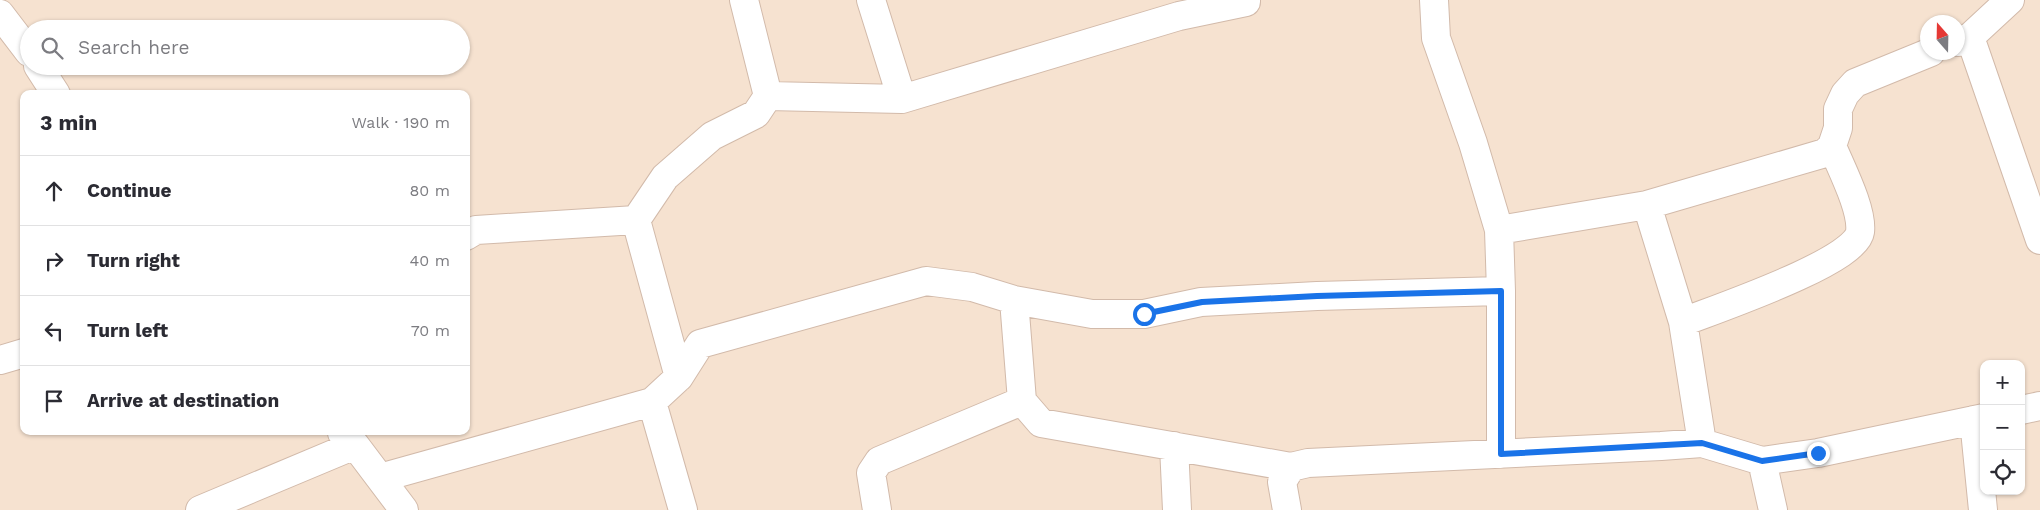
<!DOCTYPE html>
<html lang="en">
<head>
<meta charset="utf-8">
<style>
  :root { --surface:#fff; --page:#f7f7f7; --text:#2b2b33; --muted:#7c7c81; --line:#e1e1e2 }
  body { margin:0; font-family:"Work Sans",sans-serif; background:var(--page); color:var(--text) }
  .controls { position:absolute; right:15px; bottom:15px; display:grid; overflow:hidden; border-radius:10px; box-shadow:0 1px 4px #0004 }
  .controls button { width:45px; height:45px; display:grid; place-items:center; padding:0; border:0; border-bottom:1px solid var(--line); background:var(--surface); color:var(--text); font:25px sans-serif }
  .compass { position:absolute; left:1920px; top:15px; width:45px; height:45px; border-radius:50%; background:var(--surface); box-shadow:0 1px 4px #0004; rotate:340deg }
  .stop { position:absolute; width:15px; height:15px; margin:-11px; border:4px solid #1a73e8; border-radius:50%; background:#fff }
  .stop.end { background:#1a73e8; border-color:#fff; box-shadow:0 1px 5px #0008 }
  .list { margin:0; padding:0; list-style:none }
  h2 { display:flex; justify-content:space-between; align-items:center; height:65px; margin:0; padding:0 20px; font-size:21px }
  h2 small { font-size:16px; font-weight:400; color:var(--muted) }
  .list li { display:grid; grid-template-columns:32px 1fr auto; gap:15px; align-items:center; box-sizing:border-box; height:70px; padding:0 20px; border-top:1px solid var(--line) }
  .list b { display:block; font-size:19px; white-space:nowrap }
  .list em { font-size:16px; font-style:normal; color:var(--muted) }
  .icon { flex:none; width:28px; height:28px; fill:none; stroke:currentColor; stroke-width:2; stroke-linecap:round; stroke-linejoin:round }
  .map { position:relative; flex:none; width:2040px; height:510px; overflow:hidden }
  .search { position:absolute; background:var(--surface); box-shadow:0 1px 4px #0004; left:20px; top:20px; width:450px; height:55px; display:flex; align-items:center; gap:12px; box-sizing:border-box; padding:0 18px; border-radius:28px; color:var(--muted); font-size:19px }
  .panel { position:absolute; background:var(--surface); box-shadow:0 1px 4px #0004; left:20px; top:90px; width:450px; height:345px; border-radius:10px }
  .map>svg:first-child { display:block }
  .residential { fill:#f6e2d0; fill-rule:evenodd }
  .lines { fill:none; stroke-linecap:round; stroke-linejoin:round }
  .minor-casing { stroke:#d2baaa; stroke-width:30 }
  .minor { stroke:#fff; stroke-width:28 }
  .route { stroke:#1a73e8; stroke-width:6 }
</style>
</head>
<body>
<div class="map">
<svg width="2040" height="510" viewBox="0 0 2040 510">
  <rect width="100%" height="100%" fill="#fef1e2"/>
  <!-- residential -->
  <path class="residential" d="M0 0H2040V510H0ZM1928 22H1958V52H1928ZM29 29H461V66H29ZM24 94H466V431H24ZM1984 364H2021V491H1984Z"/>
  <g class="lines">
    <defs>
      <path id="minor" d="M871 0 902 99
        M1434 0 1436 38 1473 143 1499 230 1501 291V454
        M0 14 29 52
        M1970 37 2040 240
        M1958 42 1970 37 2010 0
        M38 66 56 94
        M768 96 902 99 1179 16 1246 2V0
        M1647 205 1683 322 1702 443
        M1499 230 1647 205 1825 153 1832 146 1838 128V109L1845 94 1855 83 1931 52
        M466 236 476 230 636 220
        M1014 300 1092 314H1144L1201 302 1317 296 1501 291
        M1683 322C1713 310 1856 262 1860 232 1863 210 1841 168 1832 146
        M0 360 24 353
        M679 377 636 220 665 177 712 136 756 114 768 96 744 0
        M652 402 683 510
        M2021 410 2040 406
        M1974 420 1983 510
        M342 433 355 445 404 510
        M1174 446 1177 510
        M1762 461 1773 510
        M380 478 652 402 679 377 700 344 926 281 972 287 1014 300 1022 401 1041 423 1291 467
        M200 510 355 445
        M877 510 871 473 879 461 1022 401
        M1287 510 1282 482 1291 467 1308 463 1661 446 1702 443 1762 461 1818 453 1984 418"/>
    </defs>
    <!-- minor casing -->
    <use href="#minor" class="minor-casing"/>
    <!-- minor -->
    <use href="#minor" class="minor"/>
  </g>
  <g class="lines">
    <!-- route -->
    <path class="route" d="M1144 314 1202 302 1317 296 1501 291V454L1702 443 1762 461 1818 453"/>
  </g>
</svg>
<div class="controls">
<button>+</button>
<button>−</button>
<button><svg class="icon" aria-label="locate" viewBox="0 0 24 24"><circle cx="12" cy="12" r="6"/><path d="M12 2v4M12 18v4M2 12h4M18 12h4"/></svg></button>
</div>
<svg class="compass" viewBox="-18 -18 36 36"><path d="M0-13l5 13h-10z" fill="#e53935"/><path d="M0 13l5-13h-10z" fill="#7c7c81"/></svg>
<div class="stop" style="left:1144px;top:314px"></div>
<div class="stop end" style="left:1818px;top:453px"></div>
<div class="search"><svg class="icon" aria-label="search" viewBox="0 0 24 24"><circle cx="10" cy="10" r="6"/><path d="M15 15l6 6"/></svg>Search here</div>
<section class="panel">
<h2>3 min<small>Walk · 190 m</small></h2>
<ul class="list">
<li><svg class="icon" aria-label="ahead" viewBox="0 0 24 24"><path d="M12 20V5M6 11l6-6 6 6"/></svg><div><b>Continue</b></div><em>80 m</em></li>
<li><svg class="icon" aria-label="right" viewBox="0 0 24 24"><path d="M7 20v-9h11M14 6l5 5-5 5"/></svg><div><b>Turn right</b></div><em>40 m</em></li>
<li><svg class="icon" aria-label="left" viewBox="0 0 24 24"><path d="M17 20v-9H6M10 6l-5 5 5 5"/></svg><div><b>Turn left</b></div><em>70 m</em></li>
<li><svg class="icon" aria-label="arrive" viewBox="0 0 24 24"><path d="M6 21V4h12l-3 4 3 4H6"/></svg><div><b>Arrive at destination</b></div></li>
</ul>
</section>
</div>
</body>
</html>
